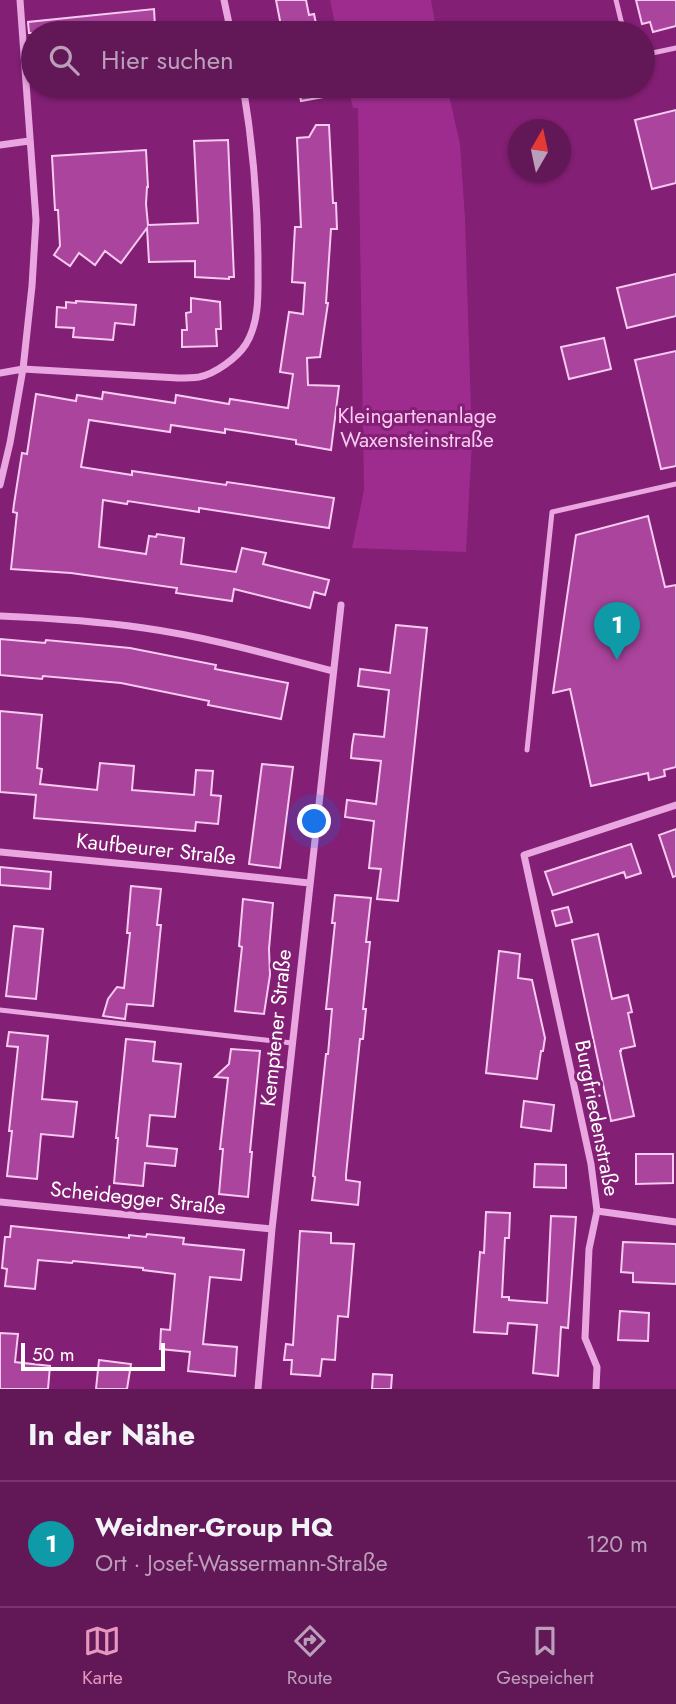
<!DOCTYPE html>
<html lang="de">
<head>
<meta charset="utf-8">
<style>
  :root { --surface:#621757; --page:#68205d; --text:#f1f3f6; --muted:#bb9fba; --line:#76366d; --accent:#e797bd }
  body { margin:0; font-family:Jost,sans-serif; background:var(--page); color:var(--text) }
  .compass { position:absolute; left:508px; top:119px; width:63px; height:63px; border-radius:50%; background:var(--surface); box-shadow:0 2px 5px #0004; rotate:9deg }
  .scale { position:absolute; left:21px; bottom:18px; width:144px; box-sizing:border-box; padding-left:7px; border:4px solid #fff; border-top:0; font-size:19px; line-height:24px; white-space:nowrap; color:#fff; -webkit-text-stroke:5px #831f74; paint-order:stroke }
  .you { position:absolute; left:315px; top:822px; width:24px; height:24px; margin:-18px; border:5px solid #fff; border-radius:50%; background:#1a73e8; box-shadow:0 0 0 10px #1a73e833 }
  .badge { display:grid; place-items:center; width:46px; height:46px; border-radius:50%; background:var(--accent); color:#fff; font-size:23px; font-weight:700 }
  .pin { position:absolute; translate:-50% -58px; filter:drop-shadow(0 2px 4px #0008) }
  .pin::after { content:''; position:absolute; top:37px; width:24px; height:21px; background:inherit; clip-path:polygon(0 0,100% 0,50% 100%) }
  .list { margin:0; padding:0; list-style:none }
  h2 { display:flex; justify-content:space-between; align-items:center; height:91px; margin:0; padding:0 28px; font-size:30px }
  h2 small { font-size:23px; font-weight:400; color:var(--muted) }
  .list li { display:grid; grid-template-columns:46px 1fr auto; gap:21px; align-items:center; box-sizing:border-box; height:126px; padding:0 28px; border-top:2px solid var(--line) }
  .list b { display:block; font-size:26px; white-space:nowrap }
  .list p { margin:0; font-size:23px; white-space:nowrap; color:var(--muted) }
  .list em { font-size:23px; font-style:normal; color:var(--muted) }
  .icon { flex:none; width:38px; height:38px; fill:none; stroke:currentColor; stroke-width:2; stroke-linecap:round; stroke-linejoin:round }
  .map { position:relative; flex:none; width:676px; height:1389px; overflow:hidden }
  .search { position:absolute; background:var(--surface); box-shadow:0 2px 5px #0004; left:21px; right:21px; top:21px; height:77px; display:flex; align-items:center; gap:18px; box-sizing:border-box; padding:0 24px; border-radius:38px; color:var(--muted); font-size:26px }
  .sheet { height:217px; background:var(--surface) }
  nav { display:flex; justify-content:space-around; align-items:center; box-sizing:border-box; height:98px; border-top:2px solid var(--line); background:var(--surface); font-size:19px; color:var(--muted) }
  nav a { display:grid; justify-items:center; gap:4px }
  nav .on { color:var(--accent) }
  .map>svg:first-child { display:block }
  .green { fill:#9d2c8e }
  .building { fill:#aa449c; stroke:#f7caf1; stroke-width:2 }
  .lines { fill:none; stroke-linecap:round; stroke-linejoin:round }
  .lane { stroke:#e9a6e0; stroke-width:5 }
  .street { stroke:#e9a6e0; stroke-width:7 }
  .labels { text-anchor:middle; dominant-baseline:central; stroke-width:6; stroke-linejoin:round; paint-order:stroke }
  .park-label { font-size:21px; fill:#f7caf1; stroke:#831f74 }
  .street-label { font-size:21px; fill:#fff; stroke:#831f74 }
</style>
</head>
<body>
<div class="map">
<svg width="676" height="1389" viewBox="0 0 676 1389">
  <rect width="100%" height="100%" fill="#831f74"/>
  <!-- green -->
  <path class="green" d="M330 0H431L437 33H337Z
    M348 86H447L460 144 465 218 472 442 466 552 352 548 364 490 358 108H353Z"/>
  <!-- building -->
  <path class="building" d="M276 0H306L309 15 314 14 318 33H288L287 30 282 31Z
    M636 0H676V26L653 32 650 22 642 24Z
    M154 9 155 27 90 33H29L28 22Z
    M298 86H345L346 93 301 101Z
    M676 110V183L652 189 635 120Z
    M316 125H329L333 203H336L337 229H331L326 303H328L320 357 307 358 308 385 339 386 331 450 296 444V440L225 429V433L171 425 170 432 89 420 81 467 132 475V471L226 485 227 482 334 498 329 528 199 508V512L128 501 127 504 103 500 99 547 146 554 149 536 156 537 157 534 184 538 181 564 236 572 242 548 266 553 263 564 329 580 325 595 314 592 310 608 234 589 232 601 176 593 177 588 71 573 11 569 17 513 13 512 14 504 22 453 27 454 36 394 76 401 77 395 102 399 103 392 175 403 176 395 229 404 230 399 288 408 293 374 280 372 289 312 303 314 305 283 292 282 295 227H301L297 138 309 137Z
    M228 140 234 277H229V279L195 277V261L149 262 147 228 121 263 105 251 95 265 79 253 70 266 54 255 60 246 58 210H55L52 156 146 150 148 187H147L146 204 148 225 198 223 194 141Z
    M676 274V316L627 328 617 288Z
    M191 298 220 302 221 329H216L217 346 182 347V330H187L186 313 191 312Z
    M76 301 136 305 134 325 115 323 113 340 73 337 74 328 56 327 57 307 66 308V302L76 303Z
    M604 338 611 369 569 379 561 347Z
    M676 351V466L661 469 635 360Z
    M648 516 665 587 676 585V767L664 770 665 776 649 780 648 773 591 786 570 689 553 693 576 535Z
    M396 625 427 628 398 901 377 899 381 869 369 868 374 821 345 817 347 800 376 804 381 761 351 758 352 746 354 734 384 737 389 690 358 686 360 669 390 673Z
    M0 639 45 643 46 640 130 648 216 665 215 669 288 683 281 719 208 705 209 701 121 683 43 676 42 679 0 675Z
    M0 711 42 715 37 768 42 769 40 784 97 790 100 763 134 766 132 790 194 795 196 770 213 771 211 795 221 796 218 824 196 822 195 831 34 818 36 795 0 792Z
    M262 764 293 767 280 868 249 864Z
    M676 829V876L673 877 659 835Z
    M631 844 641 873 626 878 624 872 553 895 545 872Z
    M0 867 51 872 50 889 0 885Z
    M131 886 161 889 157 925H161L153 1006 127 1004 125 1019 103 1016 108 999 117 987 124 988 130 933H127Z
    M335 895 371 898 366 942H370L363 1009H366L363 1039H360L346 1175V1180L360 1182 358 1205 312 1200 315 1177 313 1176 326 1054H328L332 1009H326L335 923H332Z
    M243 899 273 903 269 949 270 975 264 1014 235 1011 242 947 239 946Z
    M568 907 572 922 556 926 552 911Z
    M14 926 43 929 36 999 6 996Z
    M598 934 612 999 628 995 632 1012 628 1013 635 1046 621 1049V1051H620L634 1116 611 1121 572 940Z
    M499 951 520 954 518 978 532 980 545 1038 543 1051H541L537 1079 486 1073Z
    M9 1032 48 1036 42 1099 77 1102 73 1137 41 1134 37 1179 7 1176 12 1131H9L18 1047 7 1046Z
    M126 1039 155 1042 153 1061 181 1064 175 1117 150 1115 147 1146 177 1149 175 1166 145 1163 143 1186 114 1183 118 1138H116Z
    M231 1049 260 1051 250 1152H252L248 1197 219 1194 223 1149H220L228 1078 215 1077 229 1064Z
    M524 1101 554 1105 551 1131 521 1127Z
    M636 1154H673V1183L636 1184Z
    M535 1164 566 1165V1188L534 1187Z
    M486 1212 510 1213 509 1238H505L502 1297H509V1300L547 1303 551 1216 576 1217 568 1328 561 1327 558 1376 533 1373 537 1325 508 1323 507 1334 474 1332 480 1252 484 1253Z
    M11 1226 129 1238V1235L146 1237 147 1234 184 1238 183 1244 244 1250 241 1280 210 1277 203 1344 237 1347 235 1376 188 1371 190 1352 160 1349 161 1329 170 1330 175 1274 143 1270V1268L73 1261 72 1263 38 1260 35 1289 5 1286 7 1269 2 1268 5 1237H10Z
    M300 1231 331 1233V1243L354 1244 348 1317 338 1316 335 1360 322 1359 320 1376 291 1374 292 1360H284L286 1344 293 1345Z
    M623 1242 676 1244V1284L633 1282V1273L621 1272Z
    M620 1311 649 1313 648 1341 618 1340Z
    M0 1333 18 1334 15 1362 50 1366 48 1389H0Z
    M99 1360 131 1364 127 1389H96Z
    M373 1374 392 1375 391 1389H372Z"/>
  <g class="lines">
    <!-- lane -->
    <path class="lane" d="M616 0 624 33
      M643 55 676 48
      M527 750 552 512 676 484
      M0 1010 292 1043"/>
    <!-- street -->
    <path class="street" d="M224 0 231 33
      M0 145 29 141
      M0 373 23 369 178 378C185 378 192 378 199 377 215 374 237 358 246 344 260 321 258 292 258 266 258 206 253 145 243 86
      M0 485 10 443 23 369 32 286 36 220 20 0
      M0 616C48 618 97 621 144 628 208 637 271 655 333 671
      M0 852 179 869 309 883
      M0 1202 272 1229
      M597 1211 676 1222
      M258 1389 272 1229 341 605
      M596 1389 597 1367 585 1338 589 1249 597 1211 591 1164 524 855 676 805"/>
  </g>
  <g class="labels">
    <!-- park labels -->
    <g class="park-label">
      <text x="417" y="416">Kleingartenanlage<tspan x="417" dy="24">Waxensteinstraße</tspan></text>
    </g>
    <!-- street labels -->
    <g class="street-label">
      <text transform="translate(156 849) rotate(6)">Kaufbeurer Straße</text>
      <text transform="translate(276 1028) rotate(-84)">Kemptener Straße</text>
      <text transform="translate(597 1118) rotate(79)">Burgfriedenstraße</text>
      <text transform="translate(138 1198) rotate(6)">Scheidegger Straße</text>
    </g>
  </g>
</svg>
<svg class="compass" viewBox="-18 -18 36 36"><path d="M0-13l5 13h-10z" fill="#e53935"/><path d="M0 13l5-13h-10z" fill="#bb9fba"/></svg>
<div class="scale">50 m</div>
<div class="you"></div>
<div class="pin badge" style="left:617px;top:660px;background:#0f9aa8">1</div>
<div class="search"><svg class="icon" aria-label="search" viewBox="0 0 24 24"><circle cx="10" cy="10" r="6"/><path d="M15 15l6 6"/></svg>Hier suchen</div>
</div>
<section class="sheet">
<h2>In der Nähe<small></small></h2>
<ul class="list">
<li><span class="badge" style="background:#0f9aa8">1</span><div><b>Weidner-Group HQ</b><p>Ort · Josef-Wassermann-Straße</p></div><em>120 m</em></li>
</ul>
</section>
<nav>
<a class="on"><svg class="icon" aria-label="map" viewBox="0 0 24 24"><path d="M3 6l6-2 6 2 6-2v14l-6 2-6-2-6 2zM9 4v14M15 6v14"/></svg>Karte</a>
<a><svg class="icon" aria-label="directions" viewBox="0 0 24 24"><path d="M12 3l9 9-9 9-9-9zM9 14v-3h6M13 9l2 2-2 2"/></svg>Route</a>
<a><svg class="icon" aria-label="saved" viewBox="0 0 24 24"><path d="M7 4h10v16l-5-4-5 4z"/></svg>Gespeichert</a>
</nav>
</body>
</html>
